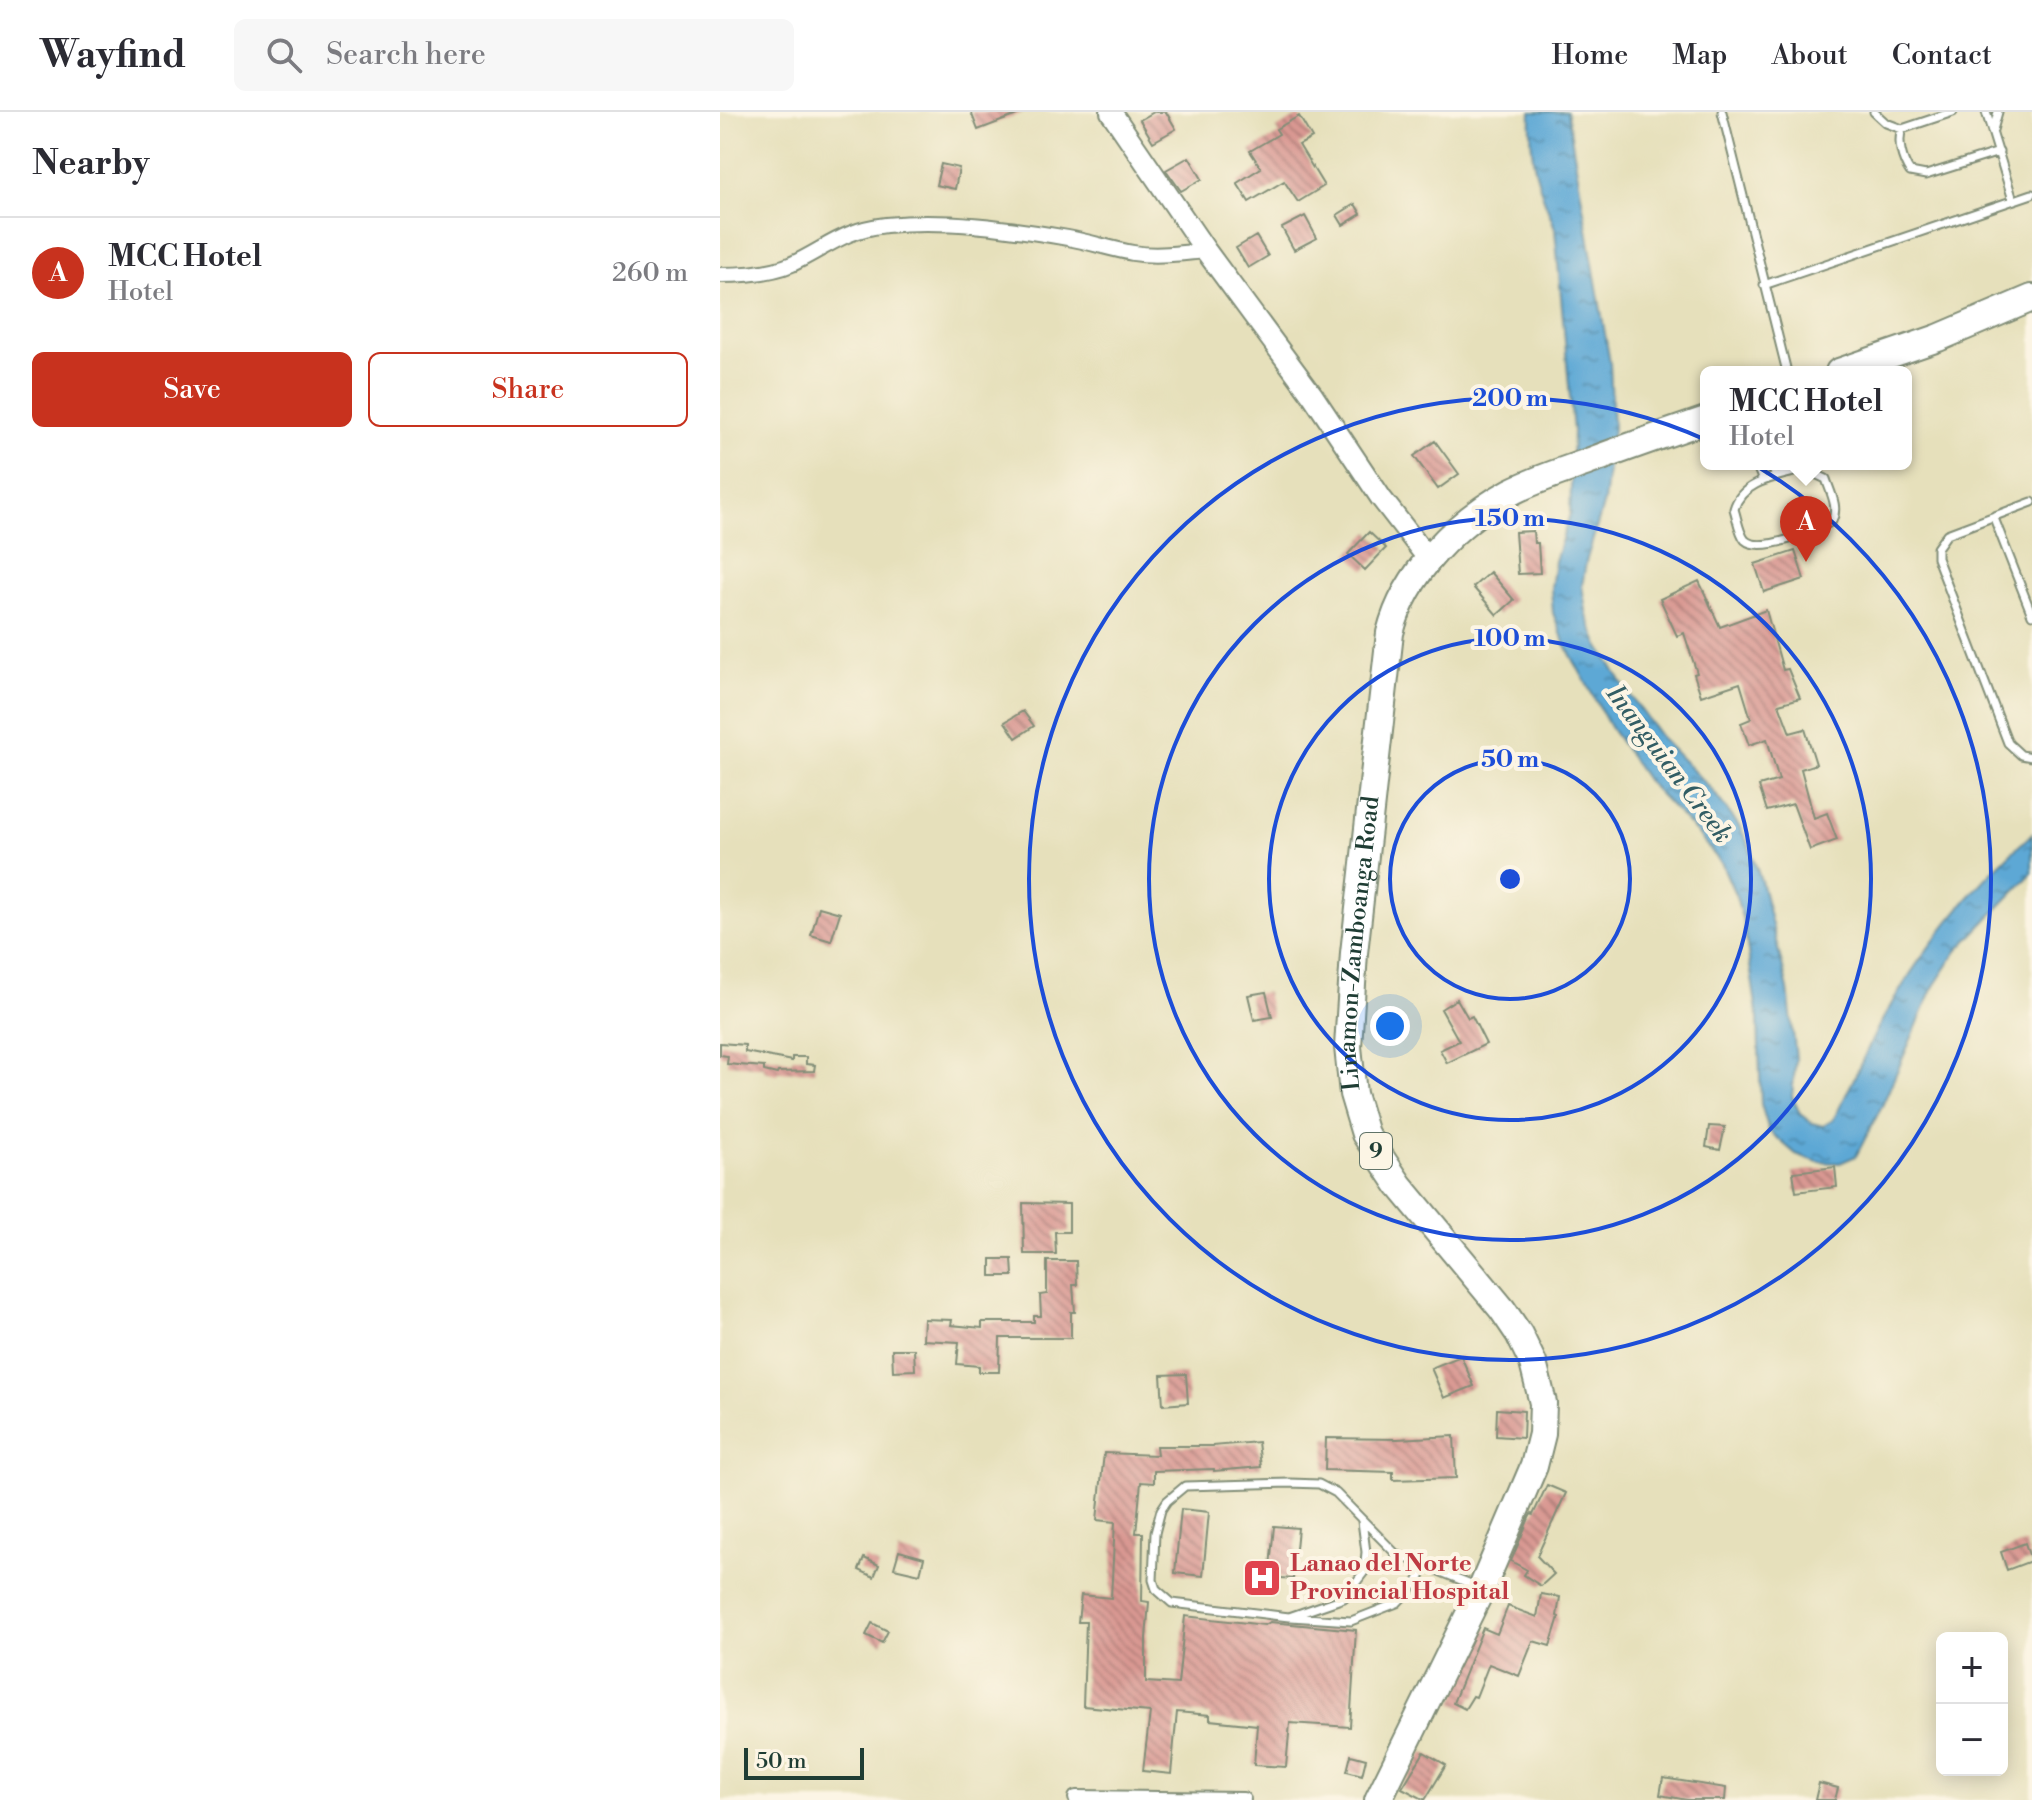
<!DOCTYPE html>
<html lang="en">
<head>
<meta charset="utf-8">
<style>
  :root { --surface:#fff; --page:#f7f7f7; --text:#2b2b33; --muted:#7c7c81; --line:#e1e1e2; --accent:#c8321e }
  body { margin:0; font-family:"Libre Bodoni",serif; background:var(--page); color:var(--text) }
  .controls { position:absolute; right:24px; bottom:24px; display:grid; overflow:hidden; border-radius:12px; box-shadow:0 4px 20px #0003 }
  .controls button { width:72px; height:72px; display:grid; place-items:center; padding:0; border:0; border-bottom:2px solid var(--line); background:var(--surface); color:var(--text); font:40px sans-serif }
  .scale { position:absolute; left:24px; bottom:20px; width:120px; box-sizing:border-box; padding-left:8px; border:4px solid #1f3d34; border-top:0; font-size:22px; line-height:28px; white-space:nowrap; color:#1f3d34; -webkit-text-stroke:6px #fcf5e5; paint-order:stroke }
  .you { position:absolute; left:670px; top:914px; width:28px; height:28px; margin:-20px; border:6px solid #fff; border-radius:50%; background:#1a73e8; box-shadow:0 0 0 12px #1a73e833 }
  .badge { display:grid; place-items:center; width:52px; height:52px; border-radius:50%; background:var(--accent); color:#fff; font-size:26px; font-weight:700 }
  .pin { position:absolute; translate:-50% -66px; filter:drop-shadow(0 2px 4px #0008) }
  .pin::after { content:''; position:absolute; top:42px; width:28px; height:24px; background:inherit; clip-path:polygon(0 0,100% 0,50% 100%) }
  .popup { position:absolute; left:980px; top:254px; width:212px; height:104px; box-sizing:border-box; display:grid; place-content:center; border-radius:12px; background:var(--surface); filter:drop-shadow(0 2px 6px #0005); font-size:26px; white-space:nowrap; color:var(--muted) }
  .popup b { font-size:30px; color:var(--text) }
  .popup::after { content:''; position:absolute; left:50%; top:100%; margin-left:-16px; border:16px solid transparent; border-top-color:var(--surface) }
  .list { margin:0; padding:0; list-style:none }
  h2 { display:flex; justify-content:space-between; align-items:center; height:104px; margin:0; padding:0 32px; font-size:34px }
  h2 small { font-size:26px; font-weight:400; color:var(--muted) }
  .list li { display:grid; grid-template-columns:52px 1fr auto; gap:24px; align-items:center; box-sizing:border-box; height:112px; padding:0 32px; border-top:2px solid var(--line) }
  .list b { display:block; font-size:30px; white-space:nowrap }
  .list p { margin:0; font-size:26px; white-space:nowrap; color:var(--muted) }
  .list em { font-size:26px; font-style:normal; color:var(--muted) }
  .actions { display:flex; gap:16px; padding:24px 32px }
  .actions a { flex:1; padding:18px 0; border:2px solid var(--accent); border-radius:12px; text-align:center; font-size:28px; color:var(--accent) }
  .actions .main { background:var(--accent); color:#fff }
  .icon { flex:none; width:44px; height:44px; fill:none; stroke:currentColor; stroke-width:2; stroke-linecap:round; stroke-linejoin:round }
  .map { position:relative; flex:none; width:1312px; height:1688px; overflow:hidden }
  header { display:flex; align-items:center; gap:48px; box-sizing:border-box; height:112px; padding:0 40px; background:var(--surface); border-bottom:2px solid var(--line) }
  header strong { font-size:38px }
  nav { display:flex; gap:44px; margin-inline-start:auto; font-size:28px }
  .search { width:560px; height:72px; background:var(--page); display:flex; align-items:center; gap:20px; box-sizing:border-box; padding:0 28px; border-radius:12px; color:var(--muted); font-size:30px }
  main { display:flex }
  aside { flex:1; background:var(--surface) }
  .map>svg:first-child { display:block }
  .water { fill:url(#water-ripples); stroke:#3e7284; stroke-width:2 }
  .building { fill:url(#building-back-hatch) }
  .lines { fill:none; stroke-linecap:round; stroke-linejoin:round }
  .lane-casing { stroke:#828e78; stroke-width:11 }
  .street-casing { stroke:#828e78; stroke-width:18 }
  .secondary-casing { stroke:#828e78; stroke-width:24 }
  .highway-casing { stroke:#828e78; stroke-width:30 }
  .lane { stroke:#fff; stroke-width:7 }
  .street { stroke:#fff; stroke-width:14 }
  .secondary { stroke:#fff; stroke-width:20 }
  .highway { stroke:#fff; stroke-width:26 }
  .ring { fill:none; stroke:#1d4ed8; stroke-width:4 }
  .labels { text-anchor:middle; dominant-baseline:central; stroke-width:8; stroke-linejoin:round; paint-order:stroke }
  .shield { fill:#fcf5e5; stroke:#617469; stroke-width:2 }
  .shield-label { font-size:22px; font-weight:bold; fill:#1f3d34 }
  .street-label { font-size:24px; fill:#1f3d34; stroke:#fcf5e5 }
  .health-label { font-size:24px; font-weight:bold; fill:#be3a42; stroke:#fcf5e5; text-anchor:start }
  .water-label { font-size:26px; font-style:italic; fill:#325d64; stroke:#fcf5e5 }
  .centre { fill:#1d4ed8; stroke:#fcf5e5; stroke-width:4 }
  .ring-label { font-size:24px; text-anchor:middle; font-weight:bold; fill:#1d4ed8; stroke:#fcf5e5; stroke-width:8; stroke-linejoin:round; paint-order:stroke }
</style>
</head>
<body>
<header>
<strong>Wayfind</strong>
<div class="search"><svg class="icon" aria-label="search" viewBox="0 0 24 24"><circle cx="10" cy="10" r="6"/><path d="M15 15l6 6"/></svg>Search here</div>
<nav><a>Home</a><a>Map</a><a>About</a><a>Contact</a></nav>
</header>
<main>
<aside>
<h2>Nearby<small></small></h2>
<ul class="list">
<li><span class="badge">A</span><div><b>MCC Hotel</b><p>Hotel</p></div><em>260 m</em></li>
</ul>
<div class="actions"><a class="main">Save</a><a>Share</a></div>
</aside>
<div class="map">
<svg width="1312" height="1688" viewBox="0 0 1312 1688">
  <defs>
    <pattern id="water-ripples" width="26" height="14" patternUnits="userSpaceOnUse" patternTransform="scale(2)"><rect width="26" height="14" fill="#5da8d5"/><path d="M2 4q2-2 4 0t4 0M15 11q2-2 4 0t4 0" fill="none" stroke="#4c8aae"/></pattern>
    <pattern id="building-back-hatch" width="6" height="6" patternUnits="userSpaceOnUse" patternTransform="scale(2)"><rect width="6" height="6" fill="#d99892"/><path d="M-1 5l2 2M0 0l6 6M5-1l2 2" fill="none" stroke="#af7d78"/></pattern>
  </defs>
  <rect width="100%" height="100%" fill="#fcf5e5"/>
  <filter id="ink" filterUnits="userSpaceOnUse"><feTurbulence type="fractalNoise" baseFrequency=".0125" numOctaves="2"/><feDisplacementMap in="SourceGraphic" scale="16" xChannelSelector="R" yChannelSelector="G"/><feConvolveMatrix kernelMatrix="1 2 1 2 8 2 1 2 1" color-interpolation-filters="sRGB"/></filter>
  <filter id="wash" filterUnits="userSpaceOnUse"><feTurbulence type="fractalNoise" baseFrequency=".006" numOctaves="4" result="noise"/><feDisplacementMap in="SourceGraphic" scale="32" xChannelSelector="R" yChannelSelector="G"/><feGaussianBlur stdDeviation="1.8" result="paint"/><feColorMatrix in="noise" values="0 0 0 0 0 0 0 0 0 0 0 0 0 0 0 0 0 1.4 0 .05"/><feComposite in="paint" operator="in"/></filter>
  <g filter="url(#wash)">
    <rect width="100%" height="100%" fill="#e6e0bb"/>
    <!-- water -->
    <path class="water" d="M811 0H847L890 251 893 316 884 390 866 450 862 474 867 504 878 532 907 579 943 628 992 678 1019 714 1029 734 1041 769 1068 877 1076 946 1072 984 1080 1002 1092 1011 1103 1014 1113 1008C1130 978 1143 945 1159 914 1199 841 1249 777 1312 722V761L1237 839 1214 874 1162 994 1136 1044 1120 1051 1098 1050 1076 1042 1049 1019 1041 992 1038 907 1024 813 1016 784 1002 752 976 720 927 669 890 615 846 534 833 501 831 476 835 449 850 402 853 319 835 117C831 102 824 90 820 75 812 52 810 24 811 0Z"/>
    <g id="blocks">
      <!-- building -->
      <path class="building" d="M251 0H302V1L258 18Z
        M434 0H446L456 17 433 30 420 8Z
        M579 4 592 26 579 33 604 74 578 90 564 69 529 90 517 71 541 56 530 39 559 22 556 17Z
        M469 45 482 67 461 79 446 58Z
        M221 52 239 56 235 77 216 73Z
        M635 92 641 102 623 113 617 103Z
        M585 104 597 126 574 138 562 116Z
        M536 124 548 144 528 156 516 136Z
        M715 329 739 362 718 377 694 344Z
        M813 419 814 431H818L820 461 798 462 795 420Z
        M649 420 666 436 645 458 628 442Z
        M1075 439 1084 467 1044 480 1035 452Z
        M770 460 794 488 777 503 753 475Z
        M979 469 1000 515 1046 498 1063 558 1068 557 1080 586 1059 592 1070 621 1085 617 1096 652 1081 657 1094 706 1107 701 1117 728 1090 738 1073 692 1047 699 1039 674 1059 668 1047 627 1029 633 1021 611 1031 607 1020 571 981 584 974 562 977 561 964 521 957 524 940 487Z
        M303 599 314 614 296 626 285 610Z
        M99 795 120 801 111 829 91 823Z
        M546 880 552 905 534 908 528 883Z
        M737 887 748 906 752 904 766 932 727 951 720 938 739 929 721 897Z
        M0 931 25 933V940L72 949V945H86V952L95 953 94 959 58 960 57 962 44 959V955L7 952 8 944 0 943Z
        M989 1014 1005 1015 1000 1038 986 1035Z
        M1115 1055 1117 1075 1076 1080 1073 1060Z
        M303 1091 349 1092V1120H335L336 1142H304Z
        M271 1147H292L293 1164H271Z
        M327 1149H356L357 1173H353L355 1200H351V1226H280L279 1260H259V1254L237 1252 239 1230 203 1228 204 1207 232 1208 231 1213 262 1216V1210H314V1204H321L320 1183 327 1182Z
        M172 1237H194L195 1258 173 1259Z
        M741 1244 754 1274 724 1286 711 1256Z
        M466 1262 468 1291 443 1293 441 1263Z
        M777 1297 804 1299 803 1326 776 1324Z
        M734 1324 736 1366 673 1368V1360L605 1358 606 1326 677 1327Z
        M538 1330 541 1355 494 1359V1357L434 1359V1371L421 1370 416 1421H423L422 1489 429 1490 426 1526V1570L458 1572 465 1504 545 1513 550 1510 636 1518 630 1615 570 1611 566 1655 534 1653 537 1613 490 1608V1603L457 1600 451 1662 423 1659 430 1600 363 1594 366 1510H358L361 1483 391 1486 395 1410 377 1408 384 1341 437 1343 436 1334H492Z
        M827 1373 846 1381 817 1444 834 1462 821 1474 804 1463 807 1458 791 1449 809 1406 811 1402 813 1403Z
        M461 1397 489 1400 483 1464 455 1461Z
        M554 1414 578 1416 573 1467 549 1465Z
        M1305 1431 1311 1449 1287 1458 1281 1440Z
        M179 1439 204 1446 200 1462 174 1456Z
        M144 1446 159 1453 154 1465 139 1458Z
        M821 1482 840 1485 837 1504 839 1505 830 1534 813 1529 799 1564 769 1552 756 1585 753 1584 745 1597 733 1591 763 1516 777 1522 788 1494 817 1505Z
        M152 1511 168 1519 162 1531 146 1523Z
        M704 1640 726 1653 705 1688 682 1676Z
        M631 1643 646 1647 642 1663 627 1659Z
        M943 1666 1006 1676 1005 1688H967L940 1683Z
        M1099 1671 1118 1676 1115 1688H1095Z"/>
    </g>
  </g>
  <g filter="url(#ink)">
    <use href="#blocks" fill-opacity="0" stroke="#828e78" stroke-width="2"/>
    <g class="lines">
      <defs>
        <path id="lane" d="M1002 0 1067 260
          M1154 0 1166 11 1182 17
          M1233 0 1182 17C1177 30 1182 48 1190 60L1206 63 1279 40
          M1266 0 1293 88
          M1273 18 1278 0
          M1044 173 1312 82
          M1036 352 1043 369
          M1051 352 1056 365
          M1078 359H1089L1106 367C1111 382 1119 395 1112 409 1096 419 1040 442 1025 428 1019 421 1017 406 1014 397 1021 370 1055 365 1078 359Z
          M1312 390 1227 422 1217 436V446L1288 631 1301 643 1312 645
          M1274 406 1312 503
          M642 1409 646 1440 644 1460 624 1486 569 1505 452 1491 436 1477 433 1468 435 1421 441 1398 447 1389 465 1374 570 1371 599 1372 616 1381 676 1442 756 1474
          M571 1505 631 1509 677 1491 697 1470 705 1455"/>
        <path id="street" d="M0 163C22 163 51 161 72 152 108 135 123 118 166 113 226 107 289 116 348 126 370 130 391 137 413 141 437 145 462 141 486 139
          M356 1686 523 1688"/>
        <path id="secondary" d="M391 0 486 139 593 284 661 386 709 448"/>
        <g id="highway">
          <path d="M1119 260 1218 226 1312 186"/>
          <path id="s1" d="M658 1688 762 1476 814 1354 822 1322 823 1291 813 1251 799 1222 782 1197 679 1073 645 1022 633 982 628 935 634 841 670 521C685 461 737 409 791 380 814 368 840 360 865 351 905 336 945 322 986 308"/>
        </g>
      </defs>
      <!-- lane casing -->
      <use href="#lane" class="lane-casing"/>
      <!-- street casing -->
      <use href="#street" class="street-casing"/>
      <!-- secondary casing -->
      <use href="#secondary" class="secondary-casing"/>
      <!-- highway casing -->
      <use href="#highway" class="highway-casing"/>
      <!-- lane -->
      <use href="#lane" class="lane"/>
      <!-- street -->
      <use href="#street" class="street"/>
      <!-- secondary -->
      <use href="#secondary" class="secondary"/>
      <!-- highway -->
      <use href="#highway" class="highway"/>
    </g>
  </g>
  <!-- distance rings -->
  <g class="ring">
    <circle cx="790" cy="767" r="120"/>
    <circle cx="790" cy="767" r="241"/>
    <circle cx="790" cy="767" r="361"/>
    <circle cx="790" cy="767" r="481"/>
  </g>
  <!-- icons -->
  <defs>
    <symbol id="hospital-square" viewBox="-11 -11 22 22"><rect x="-9" y="-9" width="18" height="18" rx="4" fill="#e0444e" stroke="#fcf5e5"/><path d="M-5-5h3v3.5h4V-5h3V5h-3V1.5h-4V5h-3Z" fill="#fff"/></symbol>
  </defs>
  <g fill-rule="evenodd">
    <use href="#hospital-square" x="520" y="1444" width="44" height="44"/>
  </g>
  <g class="labels">
    <!-- shield labels -->
    <rect class="shield" x="640" y="1021" width="32" height="36" rx="6"/>
    <g class="shield-label">
      <text x="656" y="1039">9</text>
    </g>
    <!-- street labels -->
    <g class="street-label">
      <text stroke="none"><textPath href="#s1" startOffset="952">Linamon-Zamboanga Road</textPath></text>
    </g>
    <!-- health labels -->
    <g class="health-label">
      <text x="570" y="1452">Lanao del Norte<tspan x="570" dy="28">Provincial Hospital</tspan></text>
    </g>
    <!-- water labels -->
    <g class="water-label">
      <text transform="translate(949 652) rotate(53)">Inanguian Creek</text>
    </g>
  </g>
  <circle cx="790" cy="767" r="12" class="centre"/>
  <g class="ring-label">
    <text x="790" y="294">200 m</text>
    <text x="790" y="414">150 m</text>
    <text x="790" y="534">100 m</text>
    <text x="790" y="655">50 m</text>
  </g>
</svg>
<div class="controls">
<button>+</button>
<button>−</button>
</div>
<div class="scale">50 m</div>
<div class="you"></div>
<div class="pin badge" style="left:1086px;top:450px">A</div>
<div class="popup"><b>MCC Hotel</b>Hotel</div>
</div>
</main>
</body>
</html>
